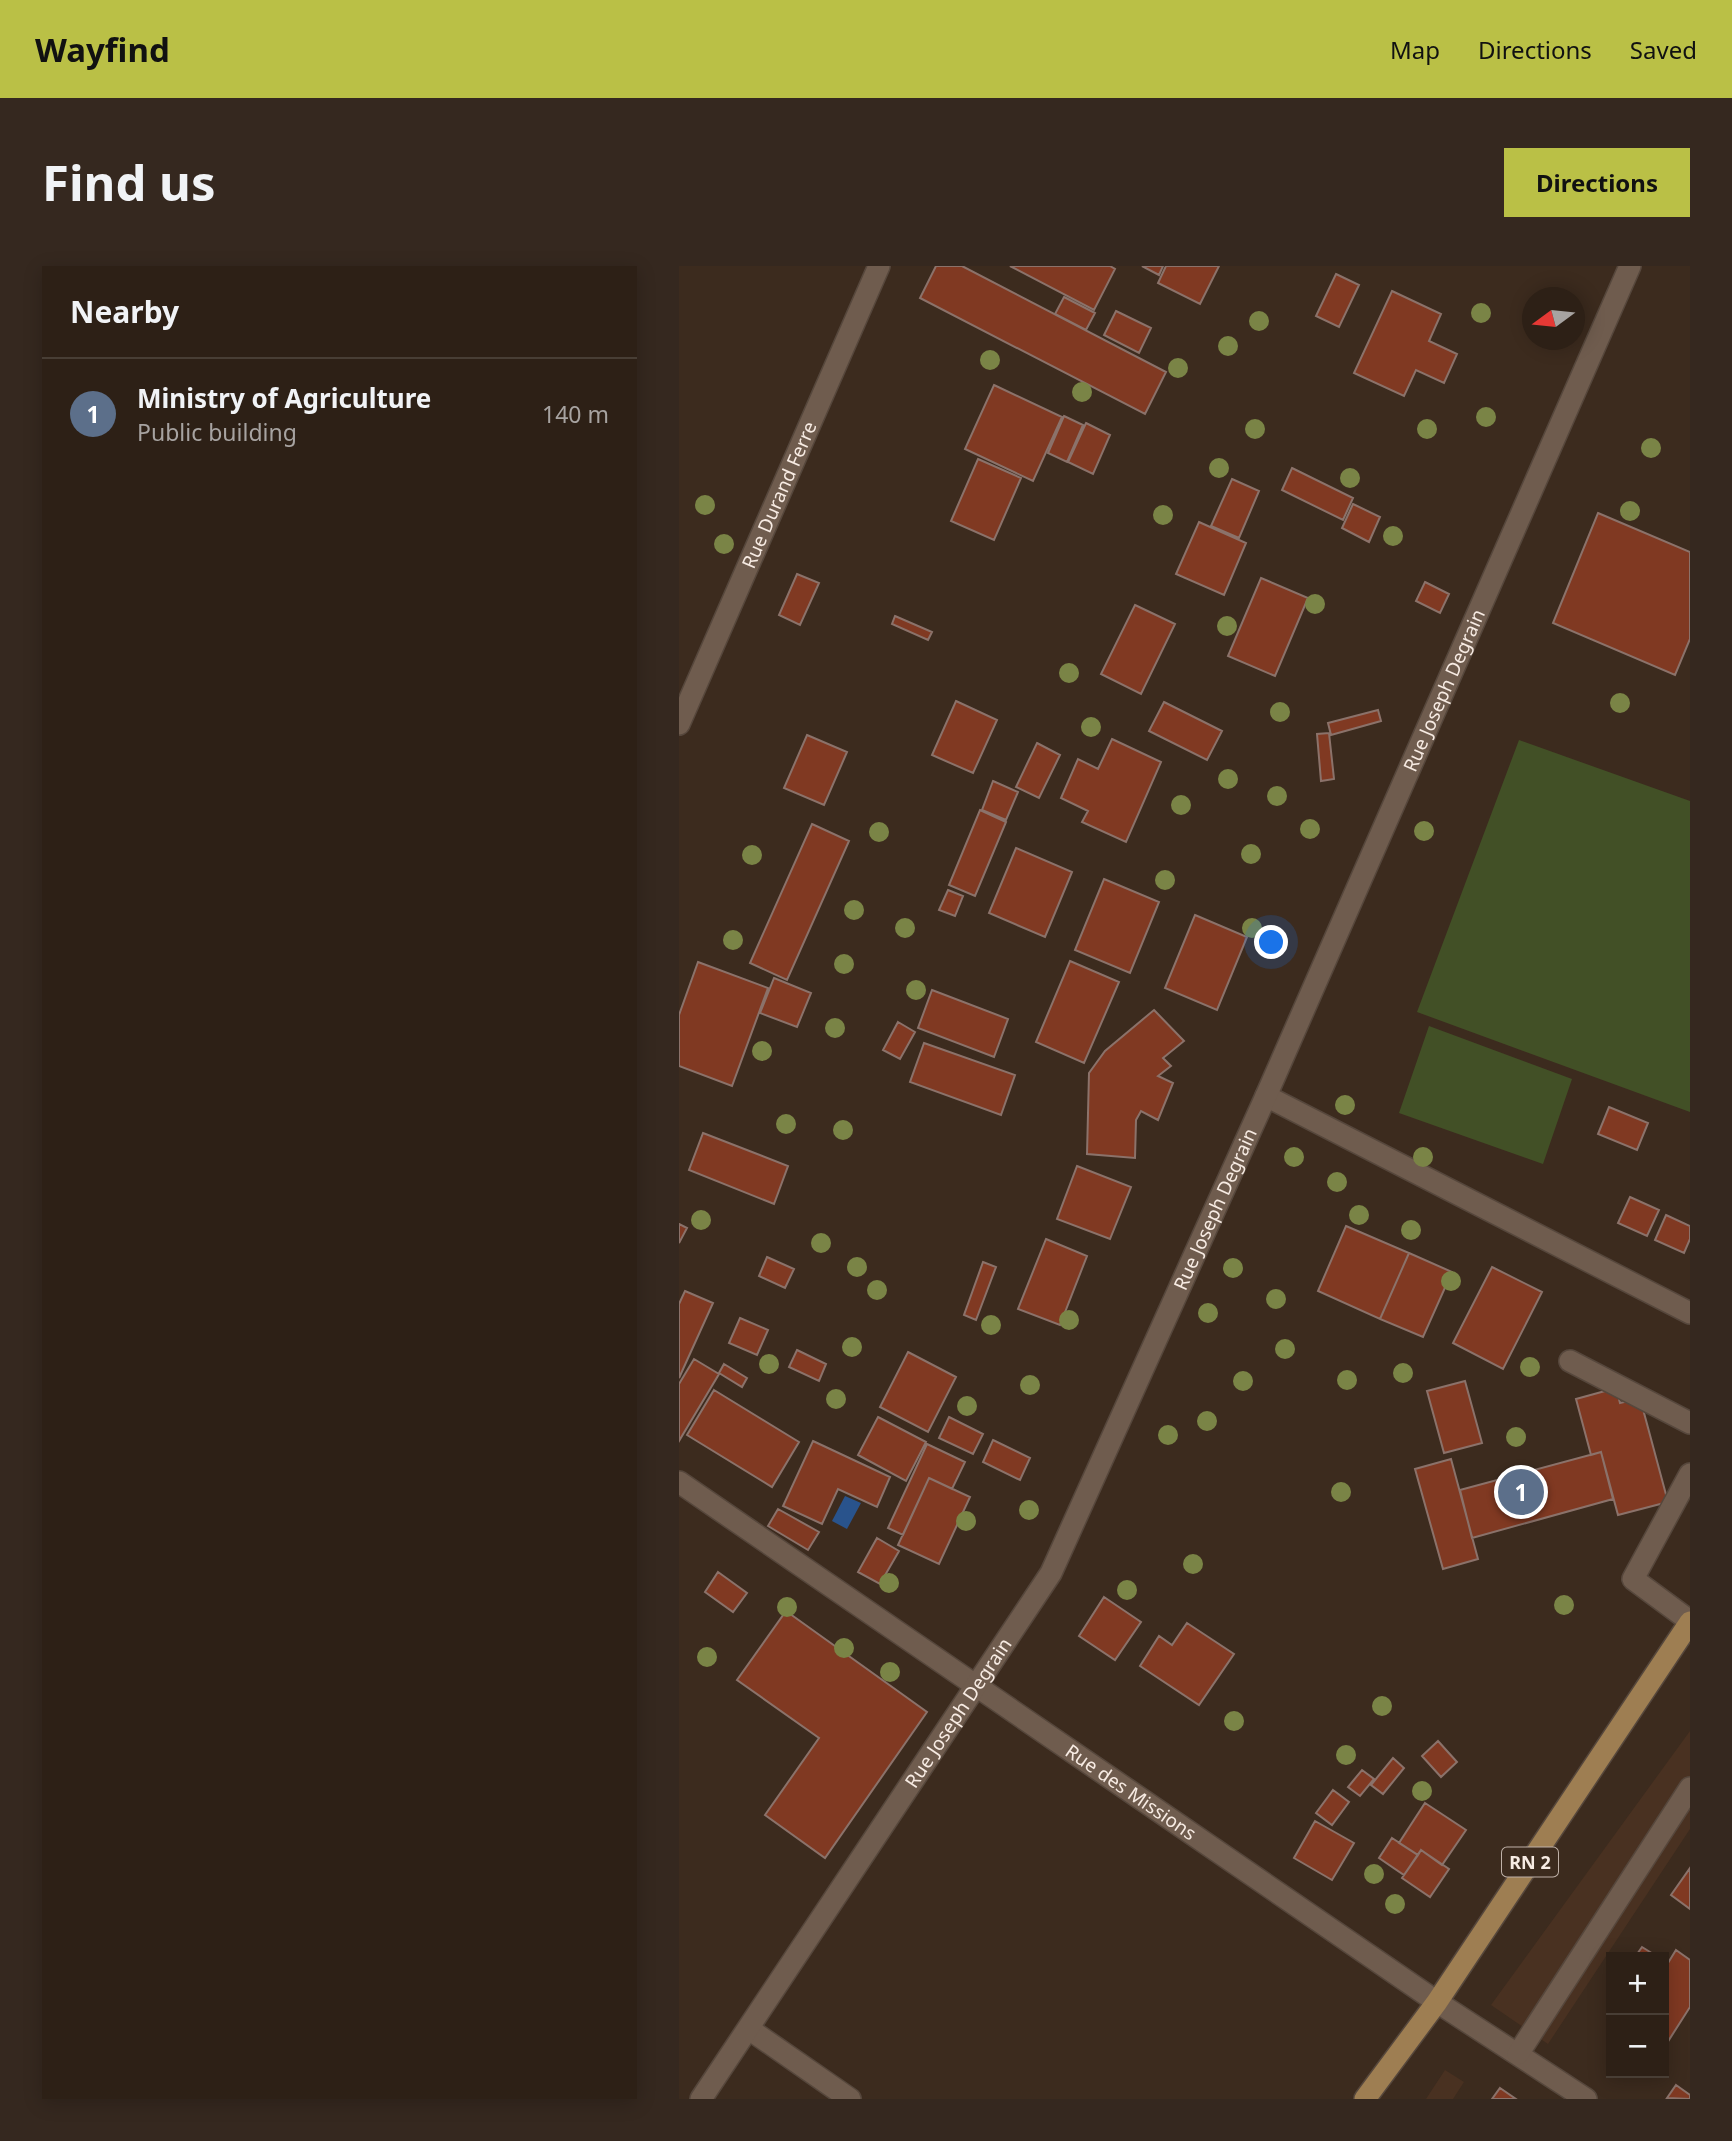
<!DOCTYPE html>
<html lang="en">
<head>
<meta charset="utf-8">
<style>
  :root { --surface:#2d2016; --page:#35281f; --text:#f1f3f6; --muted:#a7a3a1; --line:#483e35; --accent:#bac046 }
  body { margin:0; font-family:"Noto Sans",sans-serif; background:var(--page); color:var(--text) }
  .controls { position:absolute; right:21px; bottom:21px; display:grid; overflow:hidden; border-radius:0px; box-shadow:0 4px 18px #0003 }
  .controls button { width:63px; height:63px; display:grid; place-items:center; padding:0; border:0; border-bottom:2px solid var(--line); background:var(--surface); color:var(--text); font:35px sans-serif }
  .compass { position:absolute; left:843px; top:21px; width:63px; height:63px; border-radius:50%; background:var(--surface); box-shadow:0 4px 18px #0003; rotate:255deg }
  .you { position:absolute; left:593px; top:677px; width:24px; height:24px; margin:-18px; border:5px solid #fff; border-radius:50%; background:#1a73e8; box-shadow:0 0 0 10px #1a73e833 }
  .badge { display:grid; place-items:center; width:46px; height:46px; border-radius:50%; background:var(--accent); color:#fff; font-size:23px; font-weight:700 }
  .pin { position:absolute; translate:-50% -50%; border:4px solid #fff; box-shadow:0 2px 7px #0006 }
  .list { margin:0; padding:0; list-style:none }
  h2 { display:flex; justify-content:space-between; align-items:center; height:91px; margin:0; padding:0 28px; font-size:30px }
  h2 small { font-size:23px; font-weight:400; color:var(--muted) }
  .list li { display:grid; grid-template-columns:46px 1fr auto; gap:21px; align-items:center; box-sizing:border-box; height:112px; padding:0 28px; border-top:2px solid var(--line) }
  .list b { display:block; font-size:26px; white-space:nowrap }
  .list p { margin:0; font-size:23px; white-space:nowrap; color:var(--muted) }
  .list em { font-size:23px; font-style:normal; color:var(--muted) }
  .map { position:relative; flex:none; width:1011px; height:1833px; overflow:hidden; border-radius:0px }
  header { display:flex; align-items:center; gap:42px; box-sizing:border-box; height:98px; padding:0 35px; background:var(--accent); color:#111 }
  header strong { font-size:33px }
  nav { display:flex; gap:38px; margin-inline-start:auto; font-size:24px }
  .intro { display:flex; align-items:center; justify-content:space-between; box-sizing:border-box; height:168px; padding:0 42px }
  h1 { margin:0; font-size:49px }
  .button { padding:18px 32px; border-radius:0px; background:var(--accent); color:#111; font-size:24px; font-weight:700 }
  main { display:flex; gap:42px; padding:0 42px }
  aside { flex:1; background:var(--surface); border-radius:0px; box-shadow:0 4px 18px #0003 }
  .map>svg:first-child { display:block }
  .built { fill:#493121 }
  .green { fill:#425026 }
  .water { fill:#29538c }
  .building { fill:#803922; stroke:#8b726a; stroke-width:2 }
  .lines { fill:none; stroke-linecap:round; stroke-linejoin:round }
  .minor-casing { stroke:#56473c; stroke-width:24 }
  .major-casing { stroke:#56473c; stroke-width:24 }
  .minor { stroke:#6f5c4e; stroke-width:21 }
  .major { stroke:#9e7e52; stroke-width:21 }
  .tree { fill:#7a8446 }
  .labels { text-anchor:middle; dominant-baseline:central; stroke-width:6; stroke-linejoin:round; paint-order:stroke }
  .shield { fill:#3c2b1e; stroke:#bfb1a8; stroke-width:2 }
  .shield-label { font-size:18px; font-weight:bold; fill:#f7ebe3 }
  .street-label { font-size:19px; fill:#f7ebe3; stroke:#3c2b1e }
</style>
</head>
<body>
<header>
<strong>Wayfind</strong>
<nav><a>Map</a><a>Directions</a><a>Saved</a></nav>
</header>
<div class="intro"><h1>Find us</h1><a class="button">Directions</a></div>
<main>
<aside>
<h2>Nearby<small></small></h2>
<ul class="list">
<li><span class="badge" style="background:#5c6f8a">1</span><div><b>Ministry of Agriculture</b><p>Public building</p></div><em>140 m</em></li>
</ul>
</aside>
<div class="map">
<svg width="1011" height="1833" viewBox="0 0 1011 1833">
  <rect width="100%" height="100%" fill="#3c2b1e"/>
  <!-- built -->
  <path class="built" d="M1011 1465V1563L869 1778 812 1739Z
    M766 1804 785 1816 774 1833H747Z"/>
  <!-- green -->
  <path class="green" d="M840 474 1011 535V846L738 746Z
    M750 760 893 813 864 898 720 847Z"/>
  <!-- water -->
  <path class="water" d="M166 1230 182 1237 168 1263 153 1255Z"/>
  <!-- building -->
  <path class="building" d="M257 0H283L487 106 466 148 241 32Z
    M331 0H431L436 3 415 44Z
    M463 0H484L480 9Z
    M487 0H540L521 38 479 17Z
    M657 8 680 19 660 61 637 50Z
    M713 25 762 48 750 75 778 88 765 117 737 104 725 130 675 107Z
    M385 31 416 47 407 64 376 48Z
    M437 45 472 62 460 87 425 69Z
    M315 119 383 151 354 215 286 183Z
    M385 150 404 159 388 196 369 187Z
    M407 157 431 169 414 208 389 196Z
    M299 193 342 212 315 274 272 255Z
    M613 202 674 232 664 254 603 224Z
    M553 213 580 225 560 272 532 260Z
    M674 238 701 251 690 276 663 262Z
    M919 247 1011 286V373L996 409 874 357Z
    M520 256 567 277 545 329 497 308Z
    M118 308 140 317 121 359 100 349Z
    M582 312 629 332 596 410 549 390Z
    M746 316 770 328 761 347 737 335Z
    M456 339 496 358 462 428 422 408Z
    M216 350 253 366 249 374 213 358Z
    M277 435 318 454 294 507 253 489Z
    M485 436 543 465 528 494 470 465Z
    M699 444 702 455 652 469 649 457Z
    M650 467 655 513 642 515 638 468Z
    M128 469 168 486 145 539 105 522Z
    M433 473 482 496 447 576 403 556 409 545 382 532 399 493 419 503Z
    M358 477 381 489 360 532 337 521Z
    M314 515 339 526 327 554 303 544Z
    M301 544 327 556 296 630 270 619Z
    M133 558 170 575 108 714 71 697Z
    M337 582 393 606 366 671 310 647Z
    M425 613 480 636 451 707 396 684Z
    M269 624 284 630 276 650 260 644Z
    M516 649 568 671 538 744 486 722Z
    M391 695 440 716 405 797 357 776Z
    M19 696 89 722 53 820 0 800V749Z
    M95 712 132 727 118 761 81 747Z
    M253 724 329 753 315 791 239 762Z
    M475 744 505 775 484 792 492 800 479 810 494 817 479 854 462 845 457 854 456 892 408 888 410 807 426 785Z
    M219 756 236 766 221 793 204 784Z
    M245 777 336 809 322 849 231 816Z
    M930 841 969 857 958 884 919 868Z
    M24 867 109 900 95 938 10 904Z
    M398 900 452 921 431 973 378 953Z
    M951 931 980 944 968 970 939 957Z
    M987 949 1011 960V973L1005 987 976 974Z
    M0 958 8 962 0 977Z
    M667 960 730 987 701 1053 639 1025Z
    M367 973 408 990 381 1059 339 1043Z
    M730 987 773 1006 744 1071 701 1053Z
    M88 991 115 1003 106 1022 80 1010Z
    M304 996 317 1001 297 1054 285 1049Z
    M813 1001 863 1026 824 1103 774 1077Z
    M6 1025 34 1037 0 1112V1038Z
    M61 1052 89 1064 78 1089 50 1077Z
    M118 1084 147 1098 140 1115 110 1101Z
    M229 1086 277 1111 249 1166 201 1141Z
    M15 1093 40 1108 0 1175V1118Z
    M45 1098 68 1112 63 1121 40 1107Z
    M786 1115 803 1177 765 1187 748 1125Z
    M937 1122 941 1137 961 1132 989 1236 939 1249 922 1186 912 1189 897 1133Z
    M35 1124 120 1176 93 1221 8 1169Z
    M199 1151 247 1176 227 1215 179 1189Z
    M270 1151 304 1168 294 1188 260 1172Z
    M314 1174 351 1192 341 1214 304 1196Z
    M134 1175 211 1211 198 1241 159 1223 143 1258 104 1240Z
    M248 1178 286 1196 273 1223 250 1212 224 1269 209 1262Z
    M922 1186 934 1233 793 1272 781 1224Z
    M772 1193 799 1293 764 1303 736 1203Z
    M250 1212 291 1231 260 1298 219 1279Z
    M99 1243 140 1266 129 1284 89 1260Z
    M198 1272 220 1285 201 1318 179 1306Z
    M39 1306 68 1327 54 1346 26 1326Z
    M425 1331 462 1356 436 1394 400 1370Z
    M107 1345 248 1446 146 1592 86 1549 140 1472 58 1414Z
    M508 1357 555 1388 520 1439 461 1400 480 1370 493 1379Z
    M759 1475 778 1496 762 1511 743 1490Z
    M714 1492 725 1502 704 1528 692 1519Z
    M683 1504 695 1513 681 1530 669 1521Z
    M654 1524 670 1536 653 1559 637 1547Z
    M746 1537 787 1564 763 1599 742 1584 739 1589 720 1577Z
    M636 1555 675 1577 653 1614 615 1592Z
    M713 1572 739 1589 725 1609 700 1592Z
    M742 1584 770 1603 751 1631 723 1612Z
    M1011 1602V1643L992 1629Z
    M963 1681 979 1691H956Z
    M997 1684 1011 1694V1741L988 1777 985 1775V1695L989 1697Z
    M997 1819 1011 1829V1833L988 1832Z
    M821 1822 837 1833H813Z"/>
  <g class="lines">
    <defs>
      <g id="minor">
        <path id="s1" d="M0 458 200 0"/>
        <path d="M587 830 1011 1047"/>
        <path d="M891 1095 1011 1157"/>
        <path d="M1011 1208 954 1313 1011 1355"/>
        <path id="s2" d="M0 1216 758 1736 907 1833"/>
        <path d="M70 1763 171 1833"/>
        <path d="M839 1788 1011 1522"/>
        <path id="s3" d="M22 1833 372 1307 587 830 951 0"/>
      </g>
      <path id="major" d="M686 1833 758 1736 1011 1356"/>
    </defs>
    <!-- minor casing -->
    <use href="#minor" class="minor-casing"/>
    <!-- major casing -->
    <use href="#major" class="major-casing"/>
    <!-- minor -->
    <use href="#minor" class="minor"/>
    <!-- major -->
    <use href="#major" class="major"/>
  </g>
  <!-- trees -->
  <g class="tree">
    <circle cx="802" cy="47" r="10"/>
    <circle cx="580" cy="55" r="10"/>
    <circle cx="549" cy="80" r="10"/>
    <circle cx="311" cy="94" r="10"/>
    <circle cx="499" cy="102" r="10"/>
    <circle cx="403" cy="126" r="10"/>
    <circle cx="807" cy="151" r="10"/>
    <circle cx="576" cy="163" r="10"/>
    <circle cx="748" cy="163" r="10"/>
    <circle cx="972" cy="182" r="10"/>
    <circle cx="540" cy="202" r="10"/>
    <circle cx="671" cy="212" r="10"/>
    <circle cx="26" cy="239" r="10"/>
    <circle cx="951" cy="245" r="10"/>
    <circle cx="484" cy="249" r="10"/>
    <circle cx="714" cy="270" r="10"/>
    <circle cx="45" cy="278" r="10"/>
    <circle cx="636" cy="338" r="10"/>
    <circle cx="548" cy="360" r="10"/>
    <circle cx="390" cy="407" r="10"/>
    <circle cx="941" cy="437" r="10"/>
    <circle cx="601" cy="446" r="10"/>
    <circle cx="412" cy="461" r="10"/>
    <circle cx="549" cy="513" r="10"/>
    <circle cx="598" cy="530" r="10"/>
    <circle cx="502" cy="539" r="10"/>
    <circle cx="631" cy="563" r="10"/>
    <circle cx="745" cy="565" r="10"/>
    <circle cx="200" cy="566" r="10"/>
    <circle cx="572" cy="588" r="10"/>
    <circle cx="73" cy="589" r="10"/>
    <circle cx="486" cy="614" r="10"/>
    <circle cx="175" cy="644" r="10"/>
    <circle cx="226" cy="662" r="10"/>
    <circle cx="573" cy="662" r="10"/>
    <circle cx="54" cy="674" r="10"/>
    <circle cx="165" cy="698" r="10"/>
    <circle cx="237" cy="724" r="10"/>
    <circle cx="156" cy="762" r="10"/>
    <circle cx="83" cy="785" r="10"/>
    <circle cx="666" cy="839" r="10"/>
    <circle cx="107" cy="858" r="10"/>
    <circle cx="164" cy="864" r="10"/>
    <circle cx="615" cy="891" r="10"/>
    <circle cx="744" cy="891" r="10"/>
    <circle cx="658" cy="916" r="10"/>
    <circle cx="680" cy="949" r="10"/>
    <circle cx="22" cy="954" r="10"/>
    <circle cx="732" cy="964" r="10"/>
    <circle cx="142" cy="977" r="10"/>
    <circle cx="178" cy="1001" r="10"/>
    <circle cx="554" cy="1002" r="10"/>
    <circle cx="772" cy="1015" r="10"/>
    <circle cx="198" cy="1024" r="10"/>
    <circle cx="597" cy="1033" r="10"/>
    <circle cx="529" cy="1047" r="10"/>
    <circle cx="390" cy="1054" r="10"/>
    <circle cx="312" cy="1059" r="10"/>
    <circle cx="173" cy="1081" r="10"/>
    <circle cx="606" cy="1083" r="10"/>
    <circle cx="90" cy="1098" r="10"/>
    <circle cx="851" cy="1101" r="10"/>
    <circle cx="724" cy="1107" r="10"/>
    <circle cx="668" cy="1114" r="10"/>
    <circle cx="564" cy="1115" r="10"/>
    <circle cx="351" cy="1119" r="10"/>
    <circle cx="157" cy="1133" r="10"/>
    <circle cx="288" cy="1140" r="10"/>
    <circle cx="528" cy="1155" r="10"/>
    <circle cx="489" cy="1169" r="10"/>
    <circle cx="837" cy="1171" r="10"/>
    <circle cx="662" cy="1226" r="10"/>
    <circle cx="350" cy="1244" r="10"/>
    <circle cx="287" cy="1255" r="10"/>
    <circle cx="514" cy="1298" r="10"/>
    <circle cx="210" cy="1317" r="10"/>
    <circle cx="448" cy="1324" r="10"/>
    <circle cx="885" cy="1339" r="10"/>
    <circle cx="108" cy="1341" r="10"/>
    <circle cx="165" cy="1382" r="10"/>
    <circle cx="28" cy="1391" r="10"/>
    <circle cx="211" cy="1406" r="10"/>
    <circle cx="703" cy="1440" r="10"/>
    <circle cx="555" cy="1455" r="10"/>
    <circle cx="667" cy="1489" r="10"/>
    <circle cx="743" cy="1525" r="10"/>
    <circle cx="695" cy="1608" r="10"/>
    <circle cx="716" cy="1638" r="10"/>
  </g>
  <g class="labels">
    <!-- shield labels -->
    <rect class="shield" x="823" y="1581.5" width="56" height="29" rx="5"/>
    <g class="shield-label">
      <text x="851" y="1596">RN 2</text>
    </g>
    <!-- street labels -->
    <g class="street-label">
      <text stroke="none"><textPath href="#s1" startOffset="250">Rue Durand Ferre</textPath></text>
      <text stroke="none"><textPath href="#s3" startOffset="1598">Rue Joseph Degrain</textPath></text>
      <text stroke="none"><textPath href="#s3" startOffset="1031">Rue Joseph Degrain</textPath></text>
      <text stroke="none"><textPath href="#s3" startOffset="464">Rue Joseph Degrain</textPath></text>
      <text stroke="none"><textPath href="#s2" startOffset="548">Rue des Missions</textPath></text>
    </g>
  </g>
</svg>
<div class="controls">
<button>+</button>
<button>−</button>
</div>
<svg class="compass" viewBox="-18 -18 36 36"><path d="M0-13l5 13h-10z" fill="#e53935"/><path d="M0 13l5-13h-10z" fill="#a7a3a1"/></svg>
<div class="you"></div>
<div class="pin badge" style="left:842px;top:1226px;background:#5c6f8a">1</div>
</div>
</main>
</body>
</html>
